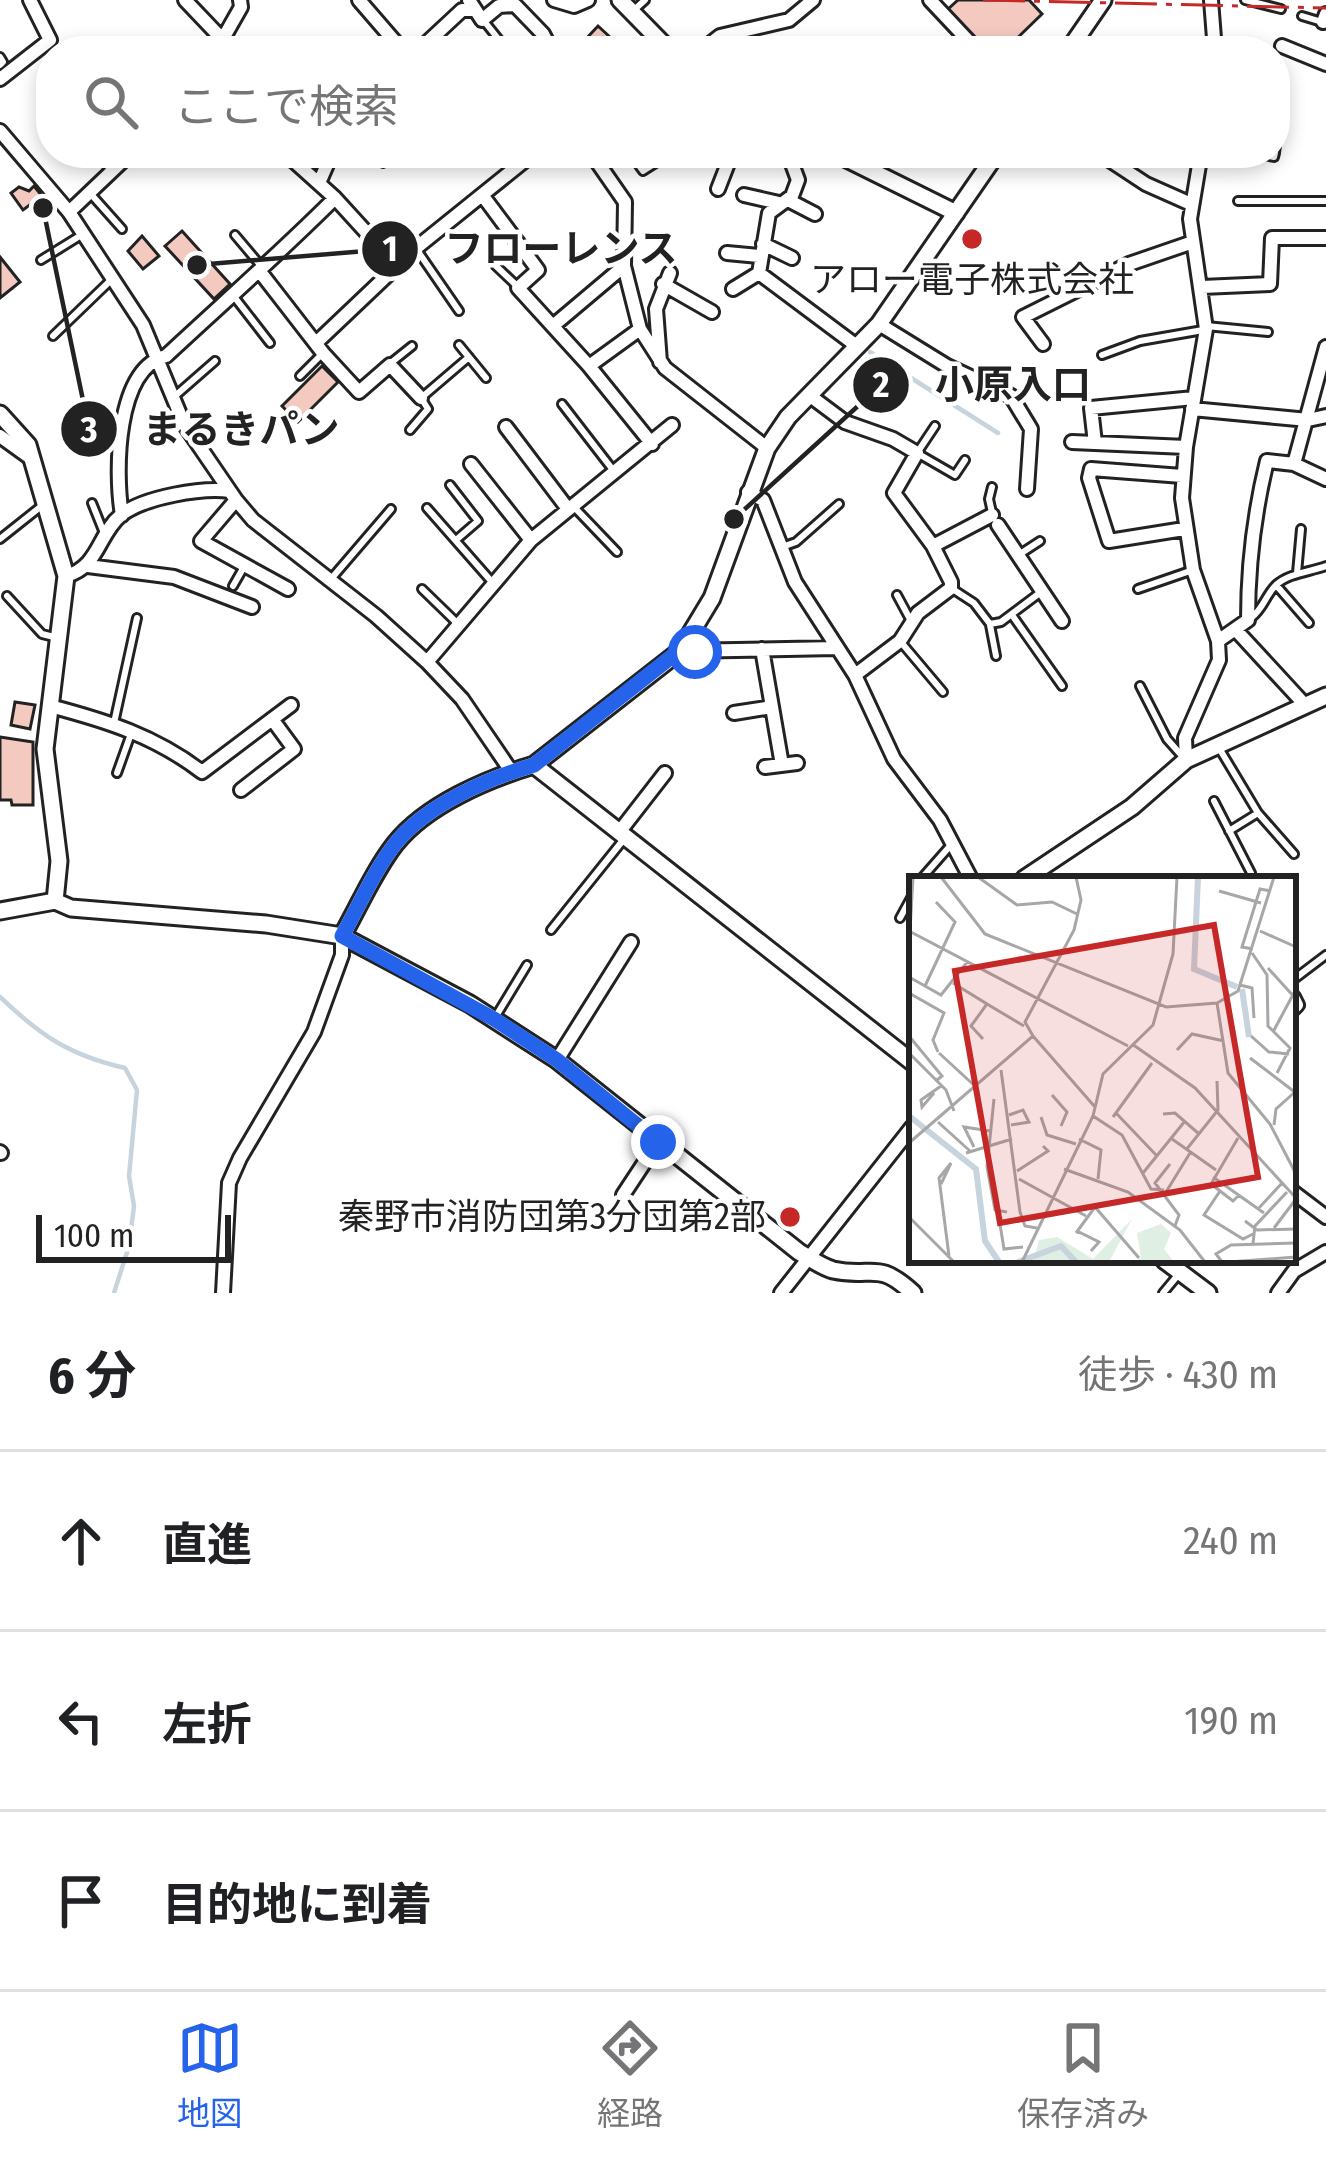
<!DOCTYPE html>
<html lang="ja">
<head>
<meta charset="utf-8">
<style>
  :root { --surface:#fff; --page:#f6f6f6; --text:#202124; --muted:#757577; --line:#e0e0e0; --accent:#2563eb }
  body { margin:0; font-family:"Fira Sans Condensed","Noto Sans JP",sans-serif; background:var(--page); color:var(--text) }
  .scale { position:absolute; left:36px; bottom:30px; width:195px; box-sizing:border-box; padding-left:12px; border:6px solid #222; border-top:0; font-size:33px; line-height:42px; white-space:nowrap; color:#222; -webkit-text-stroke:9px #fff; paint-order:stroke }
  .stop { position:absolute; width:36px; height:36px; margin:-27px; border:9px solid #2563eb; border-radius:50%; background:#fff }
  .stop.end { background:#2563eb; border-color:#fff; box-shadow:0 3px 12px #0008 }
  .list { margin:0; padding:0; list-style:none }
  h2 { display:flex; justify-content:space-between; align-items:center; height:156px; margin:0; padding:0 48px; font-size:51px }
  h2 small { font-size:39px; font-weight:400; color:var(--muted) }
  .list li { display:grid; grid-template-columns:78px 1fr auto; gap:36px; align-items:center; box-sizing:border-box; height:180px; padding:0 48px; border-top:3px solid var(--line) }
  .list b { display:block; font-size:45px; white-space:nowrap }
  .list em { font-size:39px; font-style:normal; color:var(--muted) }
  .icon { flex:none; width:66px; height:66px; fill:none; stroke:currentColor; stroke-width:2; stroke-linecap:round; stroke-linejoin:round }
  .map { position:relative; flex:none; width:1326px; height:1293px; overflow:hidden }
  .search { position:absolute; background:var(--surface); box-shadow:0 6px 18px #0003; left:36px; right:36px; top:36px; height:132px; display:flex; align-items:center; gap:30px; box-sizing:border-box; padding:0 42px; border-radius:48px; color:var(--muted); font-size:45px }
  .sheet { height:696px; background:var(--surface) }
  nav { display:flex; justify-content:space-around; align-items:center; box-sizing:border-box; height:168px; border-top:3px solid var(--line); background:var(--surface); font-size:33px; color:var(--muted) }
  nav a { display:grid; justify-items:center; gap:6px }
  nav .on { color:var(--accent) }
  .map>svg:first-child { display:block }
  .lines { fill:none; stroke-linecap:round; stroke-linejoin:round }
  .stream { stroke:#c7d3dd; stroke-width:4.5 }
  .building { fill:#f3c9c0; stroke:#222; stroke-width:3 }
  .service-casing { stroke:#222; stroke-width:12 }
  .minor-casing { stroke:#222; stroke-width:18 }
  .tertiary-casing { stroke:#222; stroke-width:21 }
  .service { stroke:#fff; stroke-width:6 }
  .minor { stroke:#fff; stroke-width:12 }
  .tertiary { stroke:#fff; stroke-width:15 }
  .power { stroke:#c62828; stroke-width:3; stroke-dasharray:42 9 6 9; stroke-linecap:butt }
  .route { stroke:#2563eb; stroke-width:15 }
  .poi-dot { fill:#c62828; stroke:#fff; stroke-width:4.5 }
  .labels { text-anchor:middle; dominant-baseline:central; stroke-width:9; stroke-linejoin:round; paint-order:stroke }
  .poi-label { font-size:36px; fill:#222; stroke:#fff }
  .inset-river { fill:none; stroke:#c7d3dd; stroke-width:6 }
  .inset-road { fill:none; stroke:#a7a7a7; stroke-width:3 }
  .view { fill:#c62828; fill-opacity:0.15; stroke:#c62828; stroke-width:6 }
  .inset-edge { fill:none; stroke:#222; stroke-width:6 }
  .leader { fill:none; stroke:#222; stroke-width:4.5 }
  .callout-dot { fill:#222; stroke:#fff; stroke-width:4.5 }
  .mark-label { font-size:36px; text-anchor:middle; font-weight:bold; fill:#fff }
  .callout-label { font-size:39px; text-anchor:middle; font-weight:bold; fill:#222; stroke:#fff; stroke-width:9; stroke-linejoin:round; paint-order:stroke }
</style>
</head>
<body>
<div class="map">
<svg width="1326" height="1293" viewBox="0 0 1326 1293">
  <rect width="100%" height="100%" fill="#fff"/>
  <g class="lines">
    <!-- stream -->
    <path class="stream" d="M870 352 998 433
      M0 997C41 1036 69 1055 125 1068L137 1090 129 1176 134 1206 129 1246 114 1293"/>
  </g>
  <!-- building -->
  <path class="building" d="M958 0H1029L1042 14 1006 49 1008 51H986L947 10Z
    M598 26 625 51H597L585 40Z
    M34 186 42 196 23 210 11 193 19 187 29 191Z
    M182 231 230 284 214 299 165 246Z
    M142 236 159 256 143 269 128 251Z
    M0 257 20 282 0 298Z
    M322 366 338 382 298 422 282 406Z
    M15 702 35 705 30 729 11 725Z
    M0 737 33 742V805H12L11 800H0Z"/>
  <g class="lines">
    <defs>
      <path id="service" d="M1245 0 1281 9
        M634 10 645 0
        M1302 16 1322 22
        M484 21 508 51
        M0 57 3 62 0 65
        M1275 152 1284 96
        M96 153 112 171
        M371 153 383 163
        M630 153 643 171 662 159H703L709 153
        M1256 153 1274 157 1275 153
        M89 192 122 229
        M1238 201H1326
        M235 235 262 267
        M417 250 459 311
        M41 260 83 234
        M496 266 516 285
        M232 294 270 343
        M1206 326 1268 332
        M53 336 111 280
        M459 345 486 378
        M1102 355 1140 341 1203 330
        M392 362 412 346
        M300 376 323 353
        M175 396 215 361
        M562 404 613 470
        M80 407 117 441
        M935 426 917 453 955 475 965 460
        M410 430 428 409 421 398 469 357
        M450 485 478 521 456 540
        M992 487 989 499 993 517
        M92 503 104 533
        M574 507 617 552
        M427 508 492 582
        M0 539 44 504
        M782 547 796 542 839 504
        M1020 554 1040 541
        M1297 573 1301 529
        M331 579 391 509
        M1276 585 1309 623
        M233 586 245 565
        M951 588 974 603 990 624 1001 622 1041 592
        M422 589 458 624
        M1138 589 1193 570
        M897 595 911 621
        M7 596 42 634 58 638
        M1012 615 1062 686
        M1251 618C1264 608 1265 596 1276 585 1289 573 1310 572 1326 566
        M990 625 996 656
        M900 641 943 692
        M1140 686 1167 739 1183 757
        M114 723 137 618
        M1219 748 1258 813 1294 854
        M117 773 132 731
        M1214 801 1251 873
        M1229 831 1258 813
        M921 879 950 846
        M900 918 912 896
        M551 930 624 839
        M1293 980 1326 955
        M496 1016 527 965
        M1163 1293 1178 1275"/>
      <path id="minor" d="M185 0 223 40
        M359 0 403 51
        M469 0 482 20 499 6 515 5 543 34 552 51
        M554 0 574 6 588 0
        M930 0 978 51
        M1211 0 1215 51
        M1323 22 1326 14
        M1282 46 1326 64
        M216 51 241 7 240 0
        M418 51 462 10H472
        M701 51 720 36 789 20 813 0
        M0 79 50 40 30 0
        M0 131 69 212 143 325 184 424 236 500 253 520 376 616 427 662 462 699 511 771
        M285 153 335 198 397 266
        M591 153 625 202 624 266 640 329 665 368 767 448
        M788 153 798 180 792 196 769 213 759 273 858 347
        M1099 153 1146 184 1191 204
        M319 183 332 153
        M718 189 732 153
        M744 195 779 203
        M483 196 538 270 518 288 589 366 652 444
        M788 200 815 214
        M69 212 131 153
        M763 244 792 258
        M727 253 759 256
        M261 273 323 353 359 392 390 365 421 398
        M663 284 712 312
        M1202 287 1270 284 1272 238H1326
        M733 289 759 273
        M879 324 947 366 1011 396 1031 429 1027 489
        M554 325 624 266
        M316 343 416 248 534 153
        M1043 344 1023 317 1129 264 1193 242
        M660 362 656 309 670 273
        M589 366 640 329
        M809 395 845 422 893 439 917 453 894 493 933 546 951 582V588L918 613 900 641 855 675
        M1192 409 1308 420 1326 416
        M506 427 568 509
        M0 436 33 460
        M1072 442 1186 447
        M1095 443 1091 408 1194 398
        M471 464 531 540
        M1294 464 1326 347
        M1182 476 1091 469 1089 478 1109 541 1184 529
        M748 492 763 500 795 582 855 675 894 759 940 820 971 879
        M236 500 201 541 288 589
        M122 515C115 474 115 369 166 356 223 303 280 253 335 198
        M998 525 1062 621
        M933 546 992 515
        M88 566 174 577 252 607
        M66 576C99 567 98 534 121 515 144 497 203 487 230 491
        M1235 629 1306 706
        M1218 641 1248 620C1248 566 1254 514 1267 461L1294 464 1326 479
        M762 649 782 765
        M680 651 836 648
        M427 662 531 540 672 425
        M50 706C107 721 155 736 202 772L291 705
        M734 713 772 707
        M1186 760 1185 738 1219 660 1218 641 1193 570 1182 498 1186 447 1206 329 1190 219 1201 153
        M765 767 797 763
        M241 790 294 749 272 719
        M620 831 665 773
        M1293 997 1297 1005 1293 1009
        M557 1060 631 942
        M0 1152 1 1153
        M1293 1192 1326 1217
        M623 1195 658 1142
        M223 1293 229 1183 240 1158 314 1032 342 955V936
        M781 1293 912 1127
        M1278 1293 1294 1271 1326 1252"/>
      <path id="tertiary" d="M620 0 670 51
        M1068 51 1103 0
        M835 153 956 213
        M0 414 28 445 66 576 45 749 59 861 55 901
        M534 765 912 1062
        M1024 879 1132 807 1186 760 1326 696
        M0 911 55 901 71 908 266 924 342 936 470 1004 557 1060 799 1252C809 1258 822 1267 833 1270 873 1279 876 1259 913 1293
        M342 936C359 906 374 871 395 844 426 805 487 779 534 765L680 651 712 598 767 448 788 417 879 324 997 153
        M1164 1260 1208 1293"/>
    </defs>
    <!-- service casing -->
    <use href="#service" class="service-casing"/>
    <!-- minor casing -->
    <use href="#minor" class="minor-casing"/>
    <!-- tertiary casing -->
    <use href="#tertiary" class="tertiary-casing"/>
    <!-- service -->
    <use href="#service" class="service"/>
    <!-- minor -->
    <use href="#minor" class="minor"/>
    <!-- tertiary -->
    <use href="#tertiary" class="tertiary"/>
    <!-- power -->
    <path class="power" d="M983 0 1326 8"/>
  </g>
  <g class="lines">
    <!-- route -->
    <path class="route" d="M658 1142 557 1060 494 1019 342 936C359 906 374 871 395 844 426 805 487 779 534 765L680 650 695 652"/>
  </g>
  <!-- markers -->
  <g class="poi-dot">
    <circle cx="972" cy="239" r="12"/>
    <circle cx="790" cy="1217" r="12"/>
  </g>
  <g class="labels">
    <!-- poi labels -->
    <g class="poi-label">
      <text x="972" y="280">アロー電子株式会社</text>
      <text x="766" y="1217" text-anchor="end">秦野市消防団第3分団第2部</text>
    </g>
  </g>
  <!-- overview -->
  <g transform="translate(909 876)">
    <rect width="387" height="387" fill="#fff"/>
    <path d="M223 343 200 386 125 384 130 364 148 361 184 383ZM252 348 262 357 255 373 265 386H225L232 382 228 357Z" fill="#e0efe3"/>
    <path class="inset-river" d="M289 1 285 93 328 111M333 113 340 161M0 240 67 293 76 365 90 386M109 386 152 370 167 386"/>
    <path class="inset-road" d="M32 1 76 58 257 131 308 127 329 115 365 1M69 1 108 29 143 26 168 38M310 15 352 27M0 55 219 170M1 55 4 1M351 55 387 71M344 73 333 71 351 13 362 15M343 77 358 99 359 150 381 172 368 197M359 92 387 123M0 101 32 119 59 85M44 107 78 128 62 150 74 163M331 109 343 112 345 142M16 110 46 46 27 26M0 117 35 137 24 164 29 176M308 127 319 197 361 248 387 298M78 128 115 150M364 156 387 113M0 160 33 200 27 205M124 160 186 231M342 160 360 176 380 178M223 168 286 212 387 322M268 174 283 158 315 165M0 177 37 214 45 235M30 177 67 211M341 182 387 217M92 194 111 336 116 350 128 352M25 217 13 231 12 224 32 210M143 219 158 236 152 250M85 223 78 291 86 334 98 336M207 237 248 280M254 238 266 237 289 257M100 239 114 234 120 246 102 249M184 240 213 259 242 313 255 314M132 241 138 259 167 268M204 241 243 187M29 246 61 275M365 249 367 233 387 215M329 262 302 308 324 325 330 319M170 263 192 274 189 303M263 263 307 294M0 267 124 160 116 146 165 54 172 24 167 1M65 271 55 251 81 255M277 274 309 234 308 205M57 277 103 263M261 288 246 307 270 339 266 350M155 293 219 316 271 354 296 386M108 295 139 275 134 270M234 297 276 245M304 301 355 337M110 303 177 340M32 308 42 287 30 302 40 380M311 315 295 339 334 363 344 358M257 316 281 277M349 333 374 306M0 341 45 386M90 342 95 373 114 371M336 345 348 354 387 353M365 352 387 323M168 355 190 366 182 375M167 357 186 331 230 382M344 367 346 350 378 316M113 386 184 240 194 198 244 149 264 78 268 1M313 386 307 378 322 369 387 367M320 386 387 381"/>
    <path class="view" d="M305 49 349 301 91 347 46 95Z"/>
    <rect width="387" height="387" class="inset-edge"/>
  </g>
  <!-- callouts -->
  <path class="leader" d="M197 265L390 249M734 519L881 385M43 208L89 429"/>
  <g class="callout-dot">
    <circle cx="197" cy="265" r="12"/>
    <circle cx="734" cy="519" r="12"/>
    <circle cx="43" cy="208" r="12"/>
    <circle cx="390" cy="249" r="30"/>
    <circle cx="881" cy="385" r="30"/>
    <circle cx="89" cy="429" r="30"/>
  </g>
  <g class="mark-label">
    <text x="390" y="261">1</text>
    <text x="881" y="397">2</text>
    <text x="89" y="442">3</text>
  </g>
  <g class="callout-label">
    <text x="561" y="262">フローレンス</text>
    <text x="1013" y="398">小原入口</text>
    <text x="241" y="443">まるきパン</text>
  </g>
</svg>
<div class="scale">100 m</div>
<div class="stop" style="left:695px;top:652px"></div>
<div class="stop end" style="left:658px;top:1142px"></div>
<div class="search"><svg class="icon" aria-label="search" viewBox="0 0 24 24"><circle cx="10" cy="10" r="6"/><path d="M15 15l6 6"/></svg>ここで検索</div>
</div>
<section class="sheet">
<h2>6 分<small>徒歩 · 430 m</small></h2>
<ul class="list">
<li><svg class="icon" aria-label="ahead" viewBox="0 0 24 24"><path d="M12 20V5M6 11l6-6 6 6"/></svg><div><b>直進</b></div><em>240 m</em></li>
<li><svg class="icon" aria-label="left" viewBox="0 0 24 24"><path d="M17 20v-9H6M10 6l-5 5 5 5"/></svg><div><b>左折</b></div><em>190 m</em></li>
<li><svg class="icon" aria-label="arrive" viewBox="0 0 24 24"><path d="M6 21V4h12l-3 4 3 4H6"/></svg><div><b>目的地に到着</b></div></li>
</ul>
</section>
<nav>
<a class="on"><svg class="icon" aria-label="map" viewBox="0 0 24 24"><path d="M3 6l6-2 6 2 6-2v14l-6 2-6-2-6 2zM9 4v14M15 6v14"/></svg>地図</a>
<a><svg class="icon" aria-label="directions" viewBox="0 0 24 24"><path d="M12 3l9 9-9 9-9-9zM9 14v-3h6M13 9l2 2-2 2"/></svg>経路</a>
<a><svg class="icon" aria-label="saved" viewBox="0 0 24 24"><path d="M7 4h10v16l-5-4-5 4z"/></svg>保存済み</a>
</nav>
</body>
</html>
